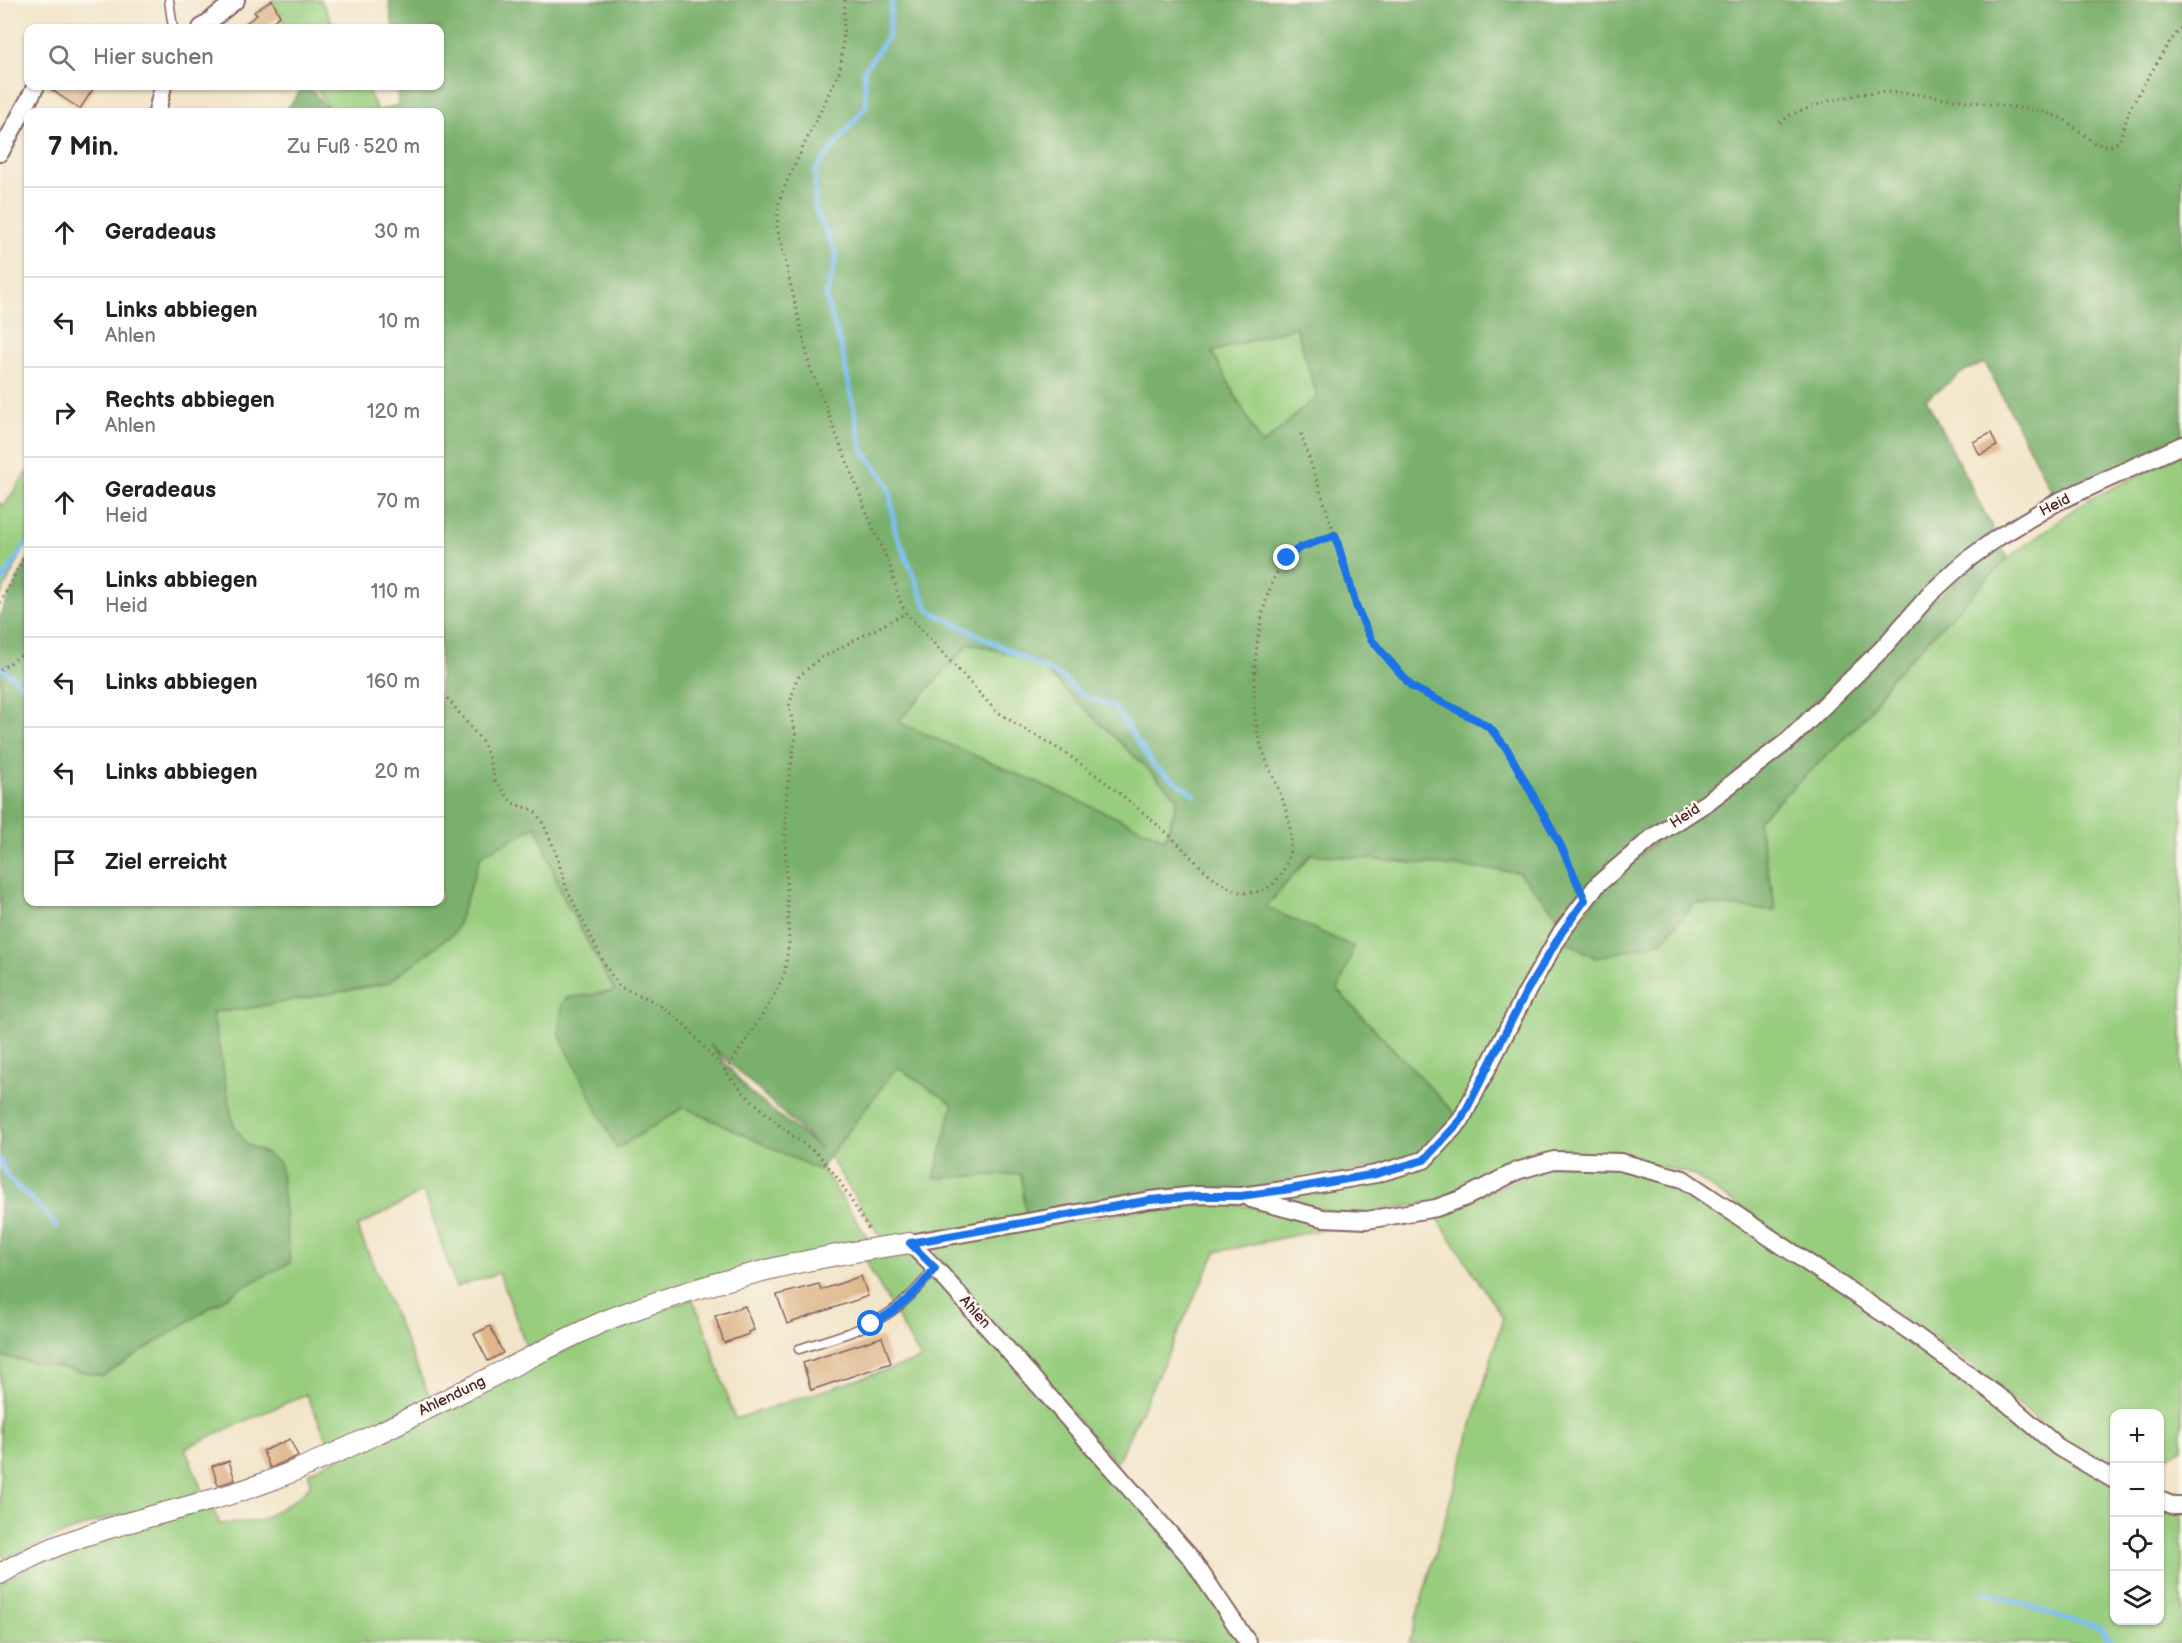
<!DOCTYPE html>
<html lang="de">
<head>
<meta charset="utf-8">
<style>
  :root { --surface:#fff; --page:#f6f6f6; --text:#222; --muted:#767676; --line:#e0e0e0 }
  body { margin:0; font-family:"Balsamiq Sans",sans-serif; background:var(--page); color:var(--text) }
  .controls { position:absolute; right:18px; bottom:18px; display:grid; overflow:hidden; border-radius:12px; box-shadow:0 2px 4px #0004 }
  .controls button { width:54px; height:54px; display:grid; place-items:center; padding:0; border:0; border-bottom:2px solid var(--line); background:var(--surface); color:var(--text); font:30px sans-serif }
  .stop { position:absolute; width:18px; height:18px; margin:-14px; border:4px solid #1a73e8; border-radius:50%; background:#fff }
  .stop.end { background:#1a73e8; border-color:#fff; box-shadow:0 2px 6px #0008 }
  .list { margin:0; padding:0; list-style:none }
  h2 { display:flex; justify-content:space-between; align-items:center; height:78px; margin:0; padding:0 24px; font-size:26px }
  h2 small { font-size:20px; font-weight:400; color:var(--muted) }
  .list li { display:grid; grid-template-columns:39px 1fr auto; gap:18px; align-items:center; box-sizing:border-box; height:90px; padding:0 24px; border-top:2px solid var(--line) }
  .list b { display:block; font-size:22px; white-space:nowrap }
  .list p { margin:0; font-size:20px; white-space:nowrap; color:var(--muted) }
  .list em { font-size:20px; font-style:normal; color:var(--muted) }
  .icon { flex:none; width:33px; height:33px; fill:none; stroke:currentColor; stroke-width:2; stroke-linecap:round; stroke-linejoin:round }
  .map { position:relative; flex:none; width:2182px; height:1643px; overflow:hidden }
  .search { position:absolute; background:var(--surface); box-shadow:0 2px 4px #0004; left:24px; top:24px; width:420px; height:66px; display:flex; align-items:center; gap:15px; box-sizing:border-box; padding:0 21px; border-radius:12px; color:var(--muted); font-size:22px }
  .panel { position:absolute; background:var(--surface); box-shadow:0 2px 4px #0004; left:24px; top:108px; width:420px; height:798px; border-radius:12px }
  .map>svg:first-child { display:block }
  .green { fill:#98cd7e; stroke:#717654; stroke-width:1.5 }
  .forest { fill:#7ab06d; stroke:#62684c; stroke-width:1.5; fill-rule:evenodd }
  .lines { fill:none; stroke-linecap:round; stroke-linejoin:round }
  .stream { stroke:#7bbef1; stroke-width:5 }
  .building { fill:#deb689 }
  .service-casing { stroke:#856462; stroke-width:11 }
  .minor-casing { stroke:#856462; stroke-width:20 }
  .tertiary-casing { stroke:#856462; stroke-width:22 }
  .path { stroke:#856462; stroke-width:3; stroke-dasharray:1.5 4.5; stroke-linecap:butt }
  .service { stroke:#fff; stroke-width:8 }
  .minor { stroke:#fff; stroke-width:16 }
  .tertiary { stroke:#fff; stroke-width:20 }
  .route { stroke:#1a73e8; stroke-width:8 }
  .labels { text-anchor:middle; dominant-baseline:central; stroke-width:5; stroke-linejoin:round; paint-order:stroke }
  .street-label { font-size:15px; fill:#4a1f2b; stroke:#fbf7ec }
</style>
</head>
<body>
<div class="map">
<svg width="2182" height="1643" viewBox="0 0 2182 1643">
  <rect width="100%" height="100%" fill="#fbf7ec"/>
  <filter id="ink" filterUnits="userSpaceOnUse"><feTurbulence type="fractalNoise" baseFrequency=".0167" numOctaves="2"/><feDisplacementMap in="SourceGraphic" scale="12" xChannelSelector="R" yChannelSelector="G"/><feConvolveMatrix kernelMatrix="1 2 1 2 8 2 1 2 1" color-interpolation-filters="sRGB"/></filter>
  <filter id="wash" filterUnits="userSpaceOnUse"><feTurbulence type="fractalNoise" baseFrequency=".008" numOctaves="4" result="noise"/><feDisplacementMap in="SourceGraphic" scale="24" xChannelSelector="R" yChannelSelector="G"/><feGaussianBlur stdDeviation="1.35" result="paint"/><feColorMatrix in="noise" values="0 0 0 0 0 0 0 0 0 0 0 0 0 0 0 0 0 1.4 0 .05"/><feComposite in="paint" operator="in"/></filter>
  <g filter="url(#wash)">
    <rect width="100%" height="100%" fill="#f2e4c8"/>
    <!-- green -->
    <path class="green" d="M272 0H321L335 28H287Z
      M316 86H365L377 109 359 112H330Z
      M1296 327 1317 396 1262 445 1212 352Z
      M2182 454V1448L2160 1461V1414H2114V1476L2093 1464 2054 1434 1965 1360 1693 1175 1621 1155 1553 1154 1437 1202 1344 1215 1293 1202 1294 1195 1428 1164 1565 941 1661 942 1695 903 1776 911 1758 820 1837 746 1869 713 1890 679 2008 558 2086 501Z
      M28 470V541L0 596V503L5 505Z
      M970 643 1035 661 1178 798 1165 839 898 722Z
      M538 825 562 895 615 992 618 1148 684 1107 819 1170 822 1168 869 1240 527 1348 499 1273 456 1287 424 1191 357 1227 430 1398 331 1447 306 1394 185 1448 204 1495 101 1520 50 1539 6 1559 0 1549V1356L103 1376 265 1153 246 1144 233 1123 212 1011 239 1010 388 983 455 932 481 855Z
      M1312 854 1518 872 1562 920 1458 1117 1338 991 1266 907Z
      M897 1067 953 1103 1021 1174 1026 1218 910 1237 881 1238 829 1156Z
      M1553 1164 1619 1165 1684 1182 1856 1298 2114 1487V1620H2160V1506L2182 1511V1643H1409L1503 1318 1435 1214Z
      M1230 1203 1343 1225 1216 1252 1116 1464 936 1256V1248L943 1244 1150 1208Z
      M891 1250 909 1255 934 1274 1186 1560 1241 1643H0V1584C64 1544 140 1527 212 1508L220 1524 259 1521 296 1499 310 1486 309 1472 393 1431 491 1388 535 1364 612 1328 692 1299 702 1320 735 1419 921 1359 867 1264 868 1255Z"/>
    <!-- forest -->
    <path class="forest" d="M389 0H2182V438L2054 496 1985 363 1966 370 1926 399 1994 531 1880 639 1797 722 1562 920 1518 872 1311 854 1266 907 1354 947 1338 991 1458 1117 1421 1156 1301 1183 1026 1218 1021 1174 934 1178 953 1104 897 1067 819 1170 684 1107 617 1149 559 1034 562 1005 566 998 615 991 562 895 537 826 481 855 455 932 388 983 239 1010 212 1012 233 1123 246 1144 265 1153 280 1163 290 1263 241 1288 103 1376 0 1356V614L28 559V902H440V112H374L398 105 397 86H440V28H393ZM1296 327 1317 396 1262 445 1212 352ZM970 643 1035 661 1178 798 1166 839 898 722ZM710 1044 821 1149 749 1092Z
      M304 86H309L329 112H285Z
      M2000 543 2008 558 1890 679 1869 712 1837 746 1758 820 1776 911 1695 903 1661 942 1596 958 1565 941 1602 889 1656 843 1710 807 1936 598Z"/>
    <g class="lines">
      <!-- stream -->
      <path class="stream" d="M892 0 888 37 864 70 866 106 815 171V208L837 255 826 298 842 351 862 449 889 485 895 530 928 610 1062 677 1082 695 1114 707 1154 766 1195 795
        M0 584 28 541
        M0 666 28 690
        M0 1160C9 1187 22 1189 40 1207 46 1213 51 1220 56 1227
        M1984 1591 2070 1620 2101 1627 2112 1643"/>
    </g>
    <g id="blocks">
      <!-- building -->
      <path class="building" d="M272 0 280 16 263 28H239L257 15 254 12Z
        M46 86H95L80 109Z
        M1991 433 1997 446 1980 455 1973 442Z
        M861 1276 868 1296 787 1324 777 1295 819 1284 821 1290Z
        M745 1306 754 1330 748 1332 749 1334 724 1343 715 1316Z
        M490 1326 503 1353 488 1361 474 1334Z
        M882 1337 891 1363 811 1390 803 1363Z
        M290 1439 298 1456 270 1468 263 1451Z
        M229 1461 235 1480 218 1485 212 1466Z"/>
    </g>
  </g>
  <g filter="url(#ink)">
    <use href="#blocks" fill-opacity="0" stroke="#856462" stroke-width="1.5"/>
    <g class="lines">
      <defs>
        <path id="service" d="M169 0 173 28
          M799 1349C861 1329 894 1323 935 1267"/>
        <path id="minor" d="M201 28 236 0
          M157 112 163 86
          M0 153 36 86
          M1251 1199 1323 1218 1367 1220 1436 1208 1464 1198 1517 1171 1554 1160 1620 1162 1683 1179 1908 1330 2006 1402 2058 1447 2114 1480
          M910 1243 1150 1200 1197 1195 1241 1196 1290 1189 1376 1174 1424 1160 1461 1120 1525 995 1562 931 1598 884 1653 837 1709 801 1789 740 1882 649 1931 593 1967 560 1997 538 2057 502 2182 445
          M910 1243 939 1272 1191 1558 1248 1643
          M2160 1500 2174 1506H2182"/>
        <path id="tertiary" d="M0 1574C84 1523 186 1514 277 1478 355 1447 431 1407 507 1369 541 1352 576 1333 612 1318 708 1281 809 1257 910 1243"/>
      </defs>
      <!-- service casing -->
      <use href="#service" class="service-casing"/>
      <!-- minor casing -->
      <use href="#minor" class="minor-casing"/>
      <!-- tertiary casing -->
      <use href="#tertiary" class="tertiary-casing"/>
      <!-- path -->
      <path class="path" d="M845 0 842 58 839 72 788 179 779 201 777 227 810 367 867 513 891 569 899 599 906 613 995 710C1018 727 1044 739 1068 755 1103 779 1136 806 1168 834 1179 844 1189 855 1200 866 1215 879 1234 897 1255 892 1268 890 1277 882 1283 871 1306 827 1272 784 1260 742 1247 698 1256 594 1286 558 1298 544 1318 540 1335 535L1357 608 1371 639 1412 687 1479 721 1491 730 1507 749 1561 846 1576 883
        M1780 123 1790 115 1828 101 1860 94 1884 92 1916 94 2042 111 2063 119 2096 144 2110 146 2119 142 2129 111 2141 89 2169 43 2182 27
        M1301 434 1335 535
        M0 603 28 549
        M0 670 28 650
        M440 689 484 744 495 780 512 803 534 810 544 825 555 850 567 890 608 970 620 987 647 998 665 1009 685 1025 744 1093 780 1126 820 1156 839 1180 869 1230
        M726 1071 772 1000 784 975 789 943 785 839 787 789 796 735 789 707 797 678 819 659 906 613"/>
      <!-- service -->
      <use href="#service" class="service"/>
      <!-- minor -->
      <use href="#minor" class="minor"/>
      <!-- tertiary -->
      <use href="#tertiary" class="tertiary"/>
    </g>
  </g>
  <g class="lines" filter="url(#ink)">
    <!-- route -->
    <path class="route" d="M871 1324C899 1310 917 1292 935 1268L910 1243 1150 1200 1197 1196H1241L1290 1189 1376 1174 1424 1160 1461 1120 1525 994 1562 932 1585 900 1561 846 1507 749 1491 729 1479 721 1412 687 1371 639 1357 608 1335 535 1299 548 1287 558"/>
  </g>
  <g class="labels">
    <!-- street labels -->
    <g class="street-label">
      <text transform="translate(2055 505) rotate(-27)">Heid</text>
      <text transform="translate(1685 816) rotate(-33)">Heid</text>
      <text transform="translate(975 1312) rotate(48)">Ahlen</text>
      <text transform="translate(452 1396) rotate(-26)">Ahlendung</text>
    </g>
  </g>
</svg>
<div class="controls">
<button>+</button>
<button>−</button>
<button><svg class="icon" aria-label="locate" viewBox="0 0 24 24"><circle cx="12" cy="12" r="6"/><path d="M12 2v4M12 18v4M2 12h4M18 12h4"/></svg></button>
<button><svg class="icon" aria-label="layers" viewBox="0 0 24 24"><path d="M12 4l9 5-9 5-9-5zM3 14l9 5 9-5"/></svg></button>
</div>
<div class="stop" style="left:871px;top:1324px"></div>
<div class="stop end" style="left:1287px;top:558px"></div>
<div class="search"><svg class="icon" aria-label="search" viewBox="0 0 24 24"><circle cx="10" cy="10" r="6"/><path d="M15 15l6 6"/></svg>Hier suchen</div>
<section class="panel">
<h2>7 Min.<small>Zu Fuß · 520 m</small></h2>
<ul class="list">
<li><svg class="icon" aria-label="ahead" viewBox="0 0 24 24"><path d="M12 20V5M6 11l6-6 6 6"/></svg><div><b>Geradeaus</b></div><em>30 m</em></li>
<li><svg class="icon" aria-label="left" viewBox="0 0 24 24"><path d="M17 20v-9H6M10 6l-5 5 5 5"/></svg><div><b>Links abbiegen</b><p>Ahlen</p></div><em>10 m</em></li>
<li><svg class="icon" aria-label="right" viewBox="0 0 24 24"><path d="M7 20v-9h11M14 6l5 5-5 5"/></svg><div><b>Rechts abbiegen</b><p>Ahlen</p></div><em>120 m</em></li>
<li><svg class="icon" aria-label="ahead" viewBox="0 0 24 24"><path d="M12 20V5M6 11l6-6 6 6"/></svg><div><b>Geradeaus</b><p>Heid</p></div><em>70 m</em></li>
<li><svg class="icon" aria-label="left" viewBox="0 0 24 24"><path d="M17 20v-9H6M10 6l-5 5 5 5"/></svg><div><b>Links abbiegen</b><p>Heid</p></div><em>110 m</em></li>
<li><svg class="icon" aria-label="left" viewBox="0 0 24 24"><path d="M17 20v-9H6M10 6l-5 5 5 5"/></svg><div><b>Links abbiegen</b></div><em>160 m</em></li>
<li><svg class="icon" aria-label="left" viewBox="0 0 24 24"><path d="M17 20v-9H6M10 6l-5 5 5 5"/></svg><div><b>Links abbiegen</b></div><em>20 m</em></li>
<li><svg class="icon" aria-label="arrive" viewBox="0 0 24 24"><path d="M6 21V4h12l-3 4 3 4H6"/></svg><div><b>Ziel erreicht</b></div></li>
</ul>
</section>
</div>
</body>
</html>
